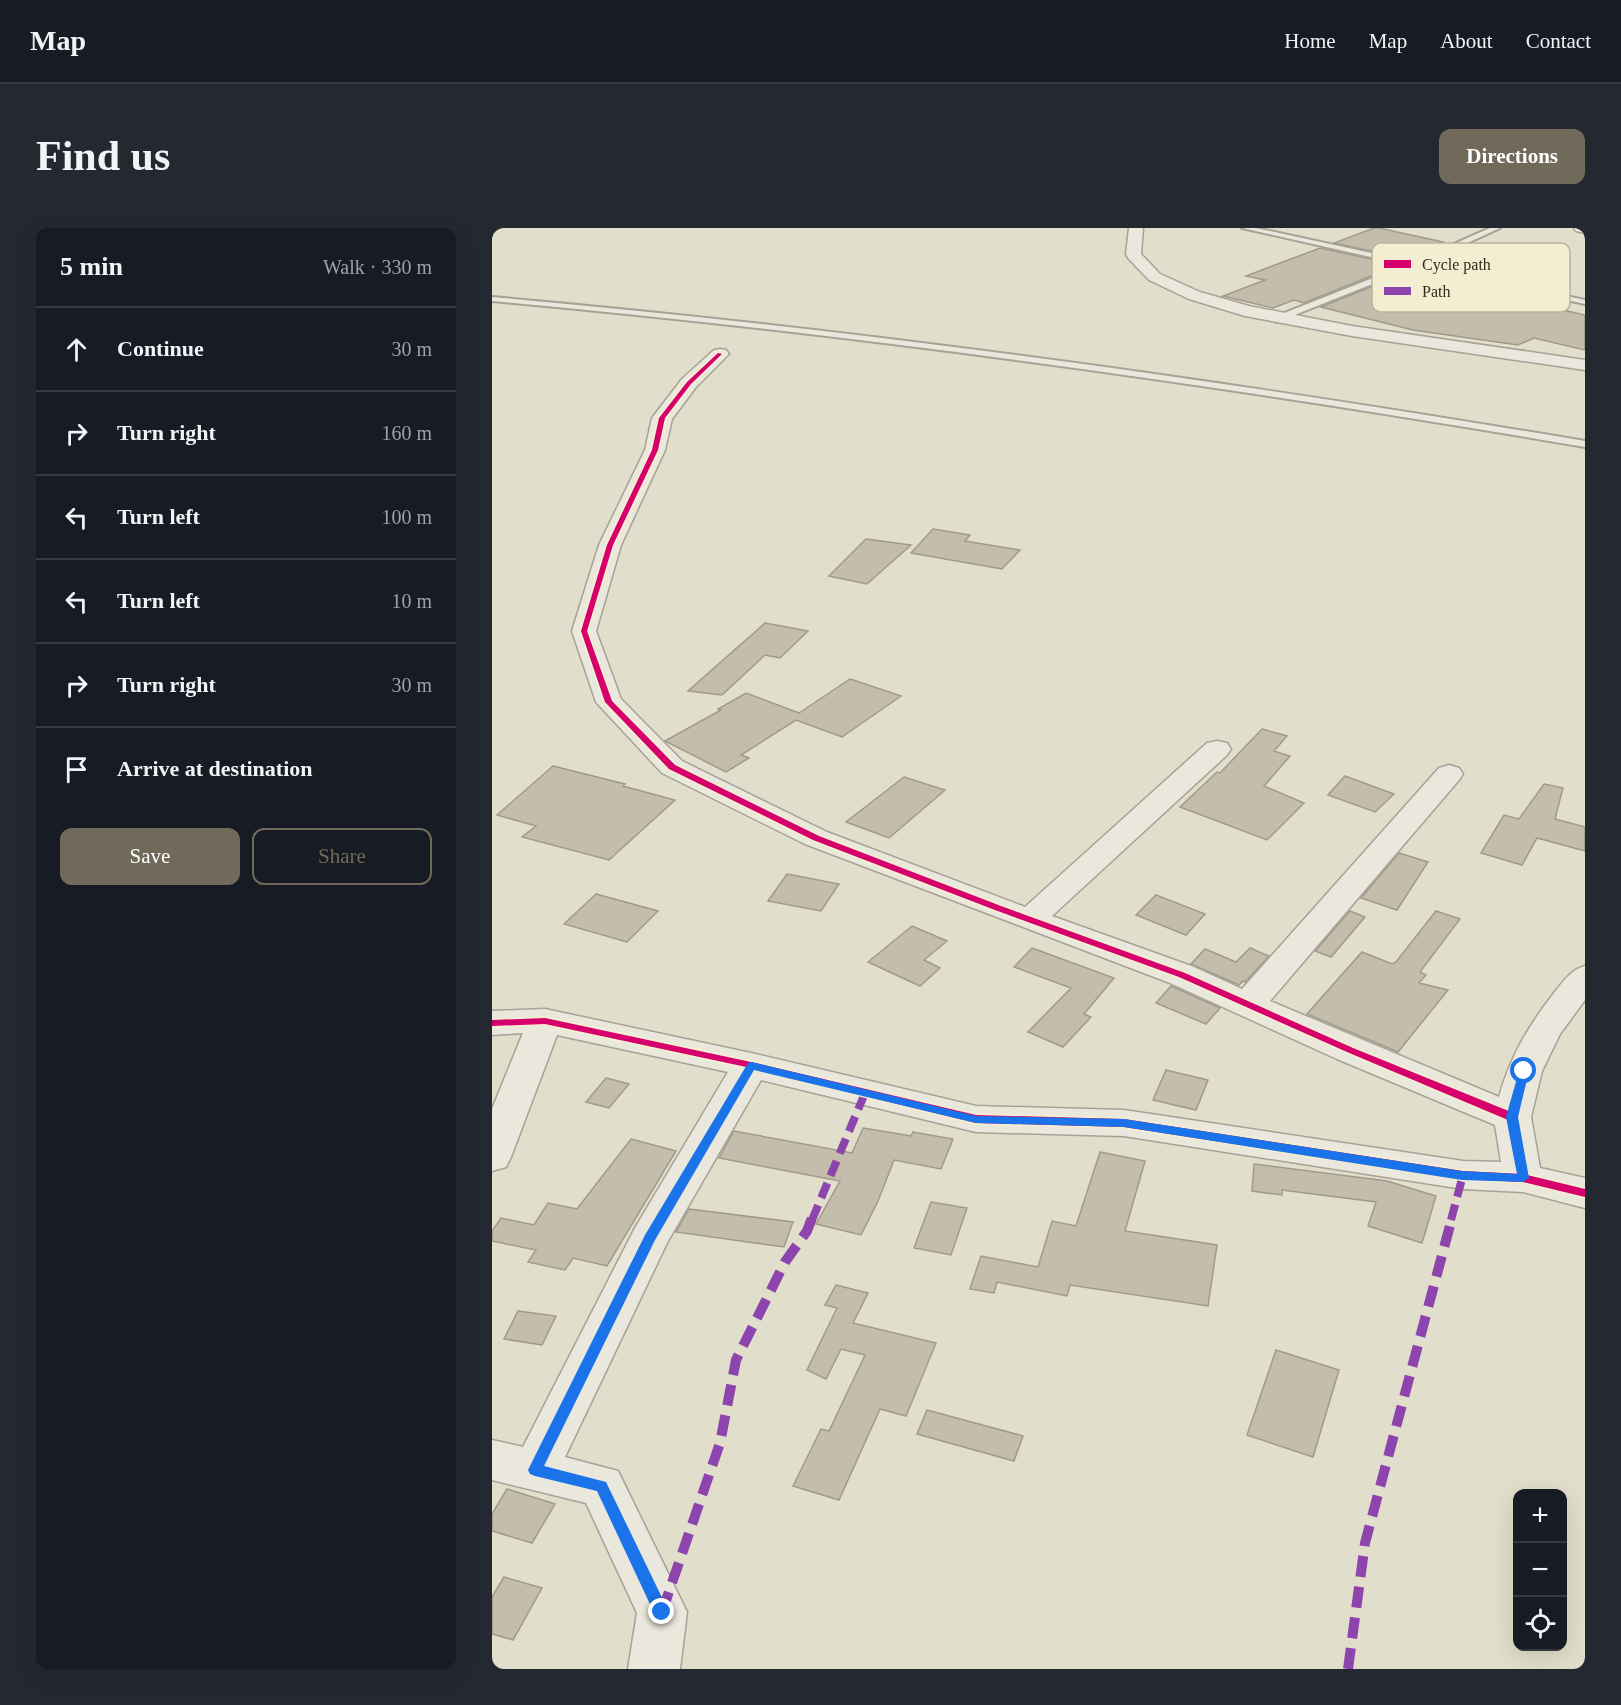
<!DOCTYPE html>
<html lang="en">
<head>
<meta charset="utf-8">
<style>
  :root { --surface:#171b24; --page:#242831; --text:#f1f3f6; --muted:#9ea1a6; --line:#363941; --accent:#716a5b }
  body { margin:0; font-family:Georgia,serif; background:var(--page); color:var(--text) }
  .controls { position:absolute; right:18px; bottom:18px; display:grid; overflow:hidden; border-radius:12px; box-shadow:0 6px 24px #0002 }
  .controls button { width:54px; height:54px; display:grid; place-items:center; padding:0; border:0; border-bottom:2px solid var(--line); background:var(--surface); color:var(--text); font:30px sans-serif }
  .stop { position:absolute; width:18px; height:18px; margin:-14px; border:4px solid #1a73e8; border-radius:50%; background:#fff }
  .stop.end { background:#1a73e8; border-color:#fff; box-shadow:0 2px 6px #0008 }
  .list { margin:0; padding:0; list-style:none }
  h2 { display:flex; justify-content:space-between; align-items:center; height:78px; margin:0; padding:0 24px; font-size:26px }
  h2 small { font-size:20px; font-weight:400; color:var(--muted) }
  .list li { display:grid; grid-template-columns:39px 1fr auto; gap:18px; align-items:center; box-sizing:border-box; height:84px; padding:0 24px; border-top:2px solid var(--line) }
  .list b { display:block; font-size:22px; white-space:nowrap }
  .list em { font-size:20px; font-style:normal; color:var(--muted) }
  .actions { display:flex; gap:12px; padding:18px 24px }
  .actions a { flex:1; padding:14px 0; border:2px solid var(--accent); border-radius:12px; text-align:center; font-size:21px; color:var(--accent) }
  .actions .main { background:var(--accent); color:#fff }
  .icon { flex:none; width:33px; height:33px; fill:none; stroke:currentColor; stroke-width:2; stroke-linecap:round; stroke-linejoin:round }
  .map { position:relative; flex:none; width:1093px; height:1441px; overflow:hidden; border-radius:12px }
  header { display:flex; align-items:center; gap:36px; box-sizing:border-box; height:84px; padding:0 30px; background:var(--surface); border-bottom:2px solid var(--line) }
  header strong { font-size:28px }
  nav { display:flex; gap:33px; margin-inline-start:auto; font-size:21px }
  .intro { display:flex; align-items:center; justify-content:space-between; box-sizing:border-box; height:144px; padding:0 36px }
  h1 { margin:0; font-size:42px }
  .button { padding:15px 27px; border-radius:12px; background:var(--accent); color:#fff; font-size:21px; font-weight:700 }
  main { display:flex; gap:36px; padding:0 36px }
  aside { flex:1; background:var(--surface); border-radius:12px; box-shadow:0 6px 24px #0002 }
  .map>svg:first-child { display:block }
  .building { fill:#c5bdac; stroke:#a19a8b; stroke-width:1.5 }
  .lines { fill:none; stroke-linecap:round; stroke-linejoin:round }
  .service-casing { stroke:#a6a295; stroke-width:4 }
  .minor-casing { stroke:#a6a295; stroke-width:3 }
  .tertiary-casing { stroke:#a6a295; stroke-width:3 }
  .service { fill:#eae7dd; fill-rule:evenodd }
  .minor { fill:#eae7dd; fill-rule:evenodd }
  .tertiary { fill:#eae7dd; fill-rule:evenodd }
  .quiet-far1 { stroke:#8e44ad; stroke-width:8; stroke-dasharray:16 8; stroke-linecap:butt }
  .quiet { stroke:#8e44ad; stroke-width:10; stroke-dasharray:21 10; stroke-linecap:butt }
  .cycleway-casing { stroke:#f3edd1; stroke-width:4 }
  .cycleway { fill:#d6006c; fill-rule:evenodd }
  .route { fill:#1a73e8 }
  .key { fill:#f3edd1; stroke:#bab39b; stroke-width:1.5 }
  .key-label { font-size:16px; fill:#342b1e }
</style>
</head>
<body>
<header>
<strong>Map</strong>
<nav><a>Home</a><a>Map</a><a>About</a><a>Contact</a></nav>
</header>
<div class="intro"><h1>Find us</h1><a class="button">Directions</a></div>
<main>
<aside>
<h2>5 min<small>Walk · 330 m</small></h2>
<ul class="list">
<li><svg class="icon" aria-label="ahead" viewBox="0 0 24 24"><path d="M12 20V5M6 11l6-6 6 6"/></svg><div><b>Continue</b></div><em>30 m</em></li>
<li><svg class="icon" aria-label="right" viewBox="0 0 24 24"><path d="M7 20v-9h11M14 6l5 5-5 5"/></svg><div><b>Turn right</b></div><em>160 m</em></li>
<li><svg class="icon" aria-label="left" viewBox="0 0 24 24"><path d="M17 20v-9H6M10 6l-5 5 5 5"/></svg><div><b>Turn left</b></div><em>100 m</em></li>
<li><svg class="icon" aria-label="left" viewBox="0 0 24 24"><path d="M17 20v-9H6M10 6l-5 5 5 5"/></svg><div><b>Turn left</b></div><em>10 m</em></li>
<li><svg class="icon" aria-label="right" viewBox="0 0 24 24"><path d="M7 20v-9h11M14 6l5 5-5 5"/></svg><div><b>Turn right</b></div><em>30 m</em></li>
<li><svg class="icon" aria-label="arrive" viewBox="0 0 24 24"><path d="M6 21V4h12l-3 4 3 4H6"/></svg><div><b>Arrive at destination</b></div></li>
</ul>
<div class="actions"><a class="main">Save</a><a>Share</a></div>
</aside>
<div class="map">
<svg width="1093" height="1441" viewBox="0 0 1093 1441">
  <rect width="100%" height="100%" fill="#e1decb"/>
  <!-- building -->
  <path class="building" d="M882 0H887L951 14 911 30 842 15Z
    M828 20 897 35 885 40 894 42 812 75 802 72 781 80 731 68 773 52 754 48Z
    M911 46 1093 87V122L1042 110 1026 117 921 102 829 79Z
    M441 301 478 307 473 313 528 322 510 341 419 325Z
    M374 311 419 317 375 356 337 348Z
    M273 395 316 403 288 430 273 427 230 467 196 463Z
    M358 451 409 468 350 509 304 492 249 527 257 530 234 544 173 513 229 482 226 481 254 465 307 485Z
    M770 501 795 508 782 523 798 528 772 558 812 575 775 612 688 579 725 544 728 545Z
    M61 538 133 556 131 558 183 572 117 632 30 609 44 598 5 587Z
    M853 548 902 566 883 584 836 567Z
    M412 549 453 562 397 610 354 594Z
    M1052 556 1071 560 1063 591 1093 599V623L1045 610 1030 637 989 625 1012 587 1027 591Z
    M907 625 936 634 905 682 869 670Z
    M295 646 347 656 329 683 276 673Z
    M104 666 166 683 135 714 72 696Z
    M664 667 713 686 694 707 644 687Z
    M858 683 873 689 839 729 823 723Z
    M944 683 968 691 928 744 934 747 927 755 956 762 906 824 815 786 870 724 900 736 904 734Z
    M420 698 455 713 432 732 448 740 428 758 376 734Z
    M540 720 622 750 592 786 599 789 571 819 536 804 579 760 522 739Z
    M758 720 777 728 753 754 751 753 747 757 699 736 713 721 744 734Z
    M679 758 728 780 714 796 664 775Z
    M674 842 716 852 704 882 661 872Z
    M114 850 137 856 117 880 94 874Z
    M371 900 419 908 421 904 461 911 449 941 402 932 386 973 369 1007 324 996 348 953 227 930 242 903 360 925Z
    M139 911 184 923 115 1038 81 1030 73 1042 36 1034 44 1022 0 1013V1003L9 990 42 997 56 975 85 981Z
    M608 924 653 933 633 1003 725 1017 716 1078 578 1057 575 1068 505 1054 502 1065 478 1061 489 1028 546 1039 560 993 584 998Z
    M762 936 895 953 944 968 930 1015 876 998 884 974 790 962V967L760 963Z
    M439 974 475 980 459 1027 422 1020Z
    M197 981 301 994 292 1019 184 1004Z
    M344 1057 376 1065 361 1095 444 1115 414 1188 388 1181 347 1272 301 1258 329 1201 337 1203 373 1127 349 1121 334 1151 315 1142 345 1080 333 1077Z
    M26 1083 64 1088 50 1117 12 1111Z
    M784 1122 847 1142 821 1229 755 1207Z
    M435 1182 531 1208 522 1233 425 1206Z
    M15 1261 63 1276 40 1315 0 1303V1286Z
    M12 1349 50 1360 21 1412 0 1406V1369Z"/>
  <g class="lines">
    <defs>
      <path id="service" d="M750 0H764L921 34 998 0H1008L930 36 1093 72V76L923 39 785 94 781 91 782 89 914 37Z
        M0 69C367 101 730 152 1093 213V219C730 157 367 106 0 73Z"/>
      <path id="minor" d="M228 121 234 122 237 126 204 159 180 191 173 222 129 317 104 403 129 471 190 533 335 604 533 679 715 515 725 513 735 515 739 521 735 527 560 688 702 739 750 761 947 540 957 537 967 540 971 546 967 552 778 773 1007 869C1018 829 1037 797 1062 765 1072 753 1078 742 1093 738V772L1068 806 1050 843 1039 889 1048 940 1093 950V980L1031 964 971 961 632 908 484 904 269 852 175 1015 73 1229 126 1243 195 1384 188 1441H136L145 1385 94 1275 0 1252V1212L31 1219 143 1000 236 844 65 807 19 929 14 939 0 943V881L31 805 0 807V783L53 781 259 825 484 878 632 882 971 933 1009 934 1003 897 845 831 678 755 313 616 170 545 104 474 80 403 107 317 153 222 160 190 190 151 222 122Z"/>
      <path id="tertiary" d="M637 0H651L649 26 668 46 708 64 757 78 860 98 1093 132V142L860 108 753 88 697 71 657 52 636 30 634 26Z
        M1082 0H1093V5L1084 3Z"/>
    </defs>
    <!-- service casing -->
    <use href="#service" class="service-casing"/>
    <!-- minor casing -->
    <use href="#minor" class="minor-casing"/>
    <!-- tertiary casing -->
    <use href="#tertiary" class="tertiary-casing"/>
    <!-- service -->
    <use href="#service" class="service"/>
    <!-- minor -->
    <use href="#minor" class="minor"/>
    <!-- tertiary -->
    <use href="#tertiary" class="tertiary"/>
    <!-- quiet-far1 -->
    <path class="quiet-far1" d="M320 992 373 865
      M959 992 971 947"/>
    <!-- quiet -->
    <path class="quiet" d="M170 1384 228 1215 244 1132 293 1034 315 1003 320 990
      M856 1441 873 1315 960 990"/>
    <defs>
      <path id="cycleway" d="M226 125 230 126 199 156 173 190 166 222 121 317 95 403 120 473 183 537 327 608 509 678 693 745 861 820 1024 886 1025 889 1024 892H1016L855 824 687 749 503 682 321 612 177 541 113 474 89 403 115 317 160 222 167 190 195 154Z
        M53 790 259 834 484 887 632 891 971 943 1031 946 1093 961V969L1031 954 971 951 632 899 484 895 259 840 53 796 0 798V792Z"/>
    </defs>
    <!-- cycleway casing -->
    <use href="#cycleway" class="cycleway-casing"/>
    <!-- cycleway -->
    <use href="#cycleway" class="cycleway"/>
  </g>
  <!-- route -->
  <path class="route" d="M260 834 484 888 632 891 970 943 1025 946 1014 889 1027 843 1032 839 1037 843 1026 889 1037 950 1031 954 970 952 632 899 484 895 262 842 163 1012 52 1238 114 1254 177 1384 175 1389 170 1391 164 1389 105 1263 43 1248 38 1246 36 1242 153 1007 256 835Z"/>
  <!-- legend -->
  <rect x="880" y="15" width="198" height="69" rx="9" class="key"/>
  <rect x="892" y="32" width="27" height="8" fill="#d6006c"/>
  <rect x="892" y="59" width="27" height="8" fill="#8e44ad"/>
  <g class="key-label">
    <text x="930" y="42">Cycle path</text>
    <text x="930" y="69">Path</text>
  </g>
</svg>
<div class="controls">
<button>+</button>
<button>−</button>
<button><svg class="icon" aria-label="locate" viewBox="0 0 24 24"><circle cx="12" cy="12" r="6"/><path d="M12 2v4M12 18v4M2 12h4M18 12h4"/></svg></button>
</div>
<div class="stop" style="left:1032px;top:843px"></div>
<div class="stop end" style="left:170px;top:1384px"></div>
</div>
</main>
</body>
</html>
